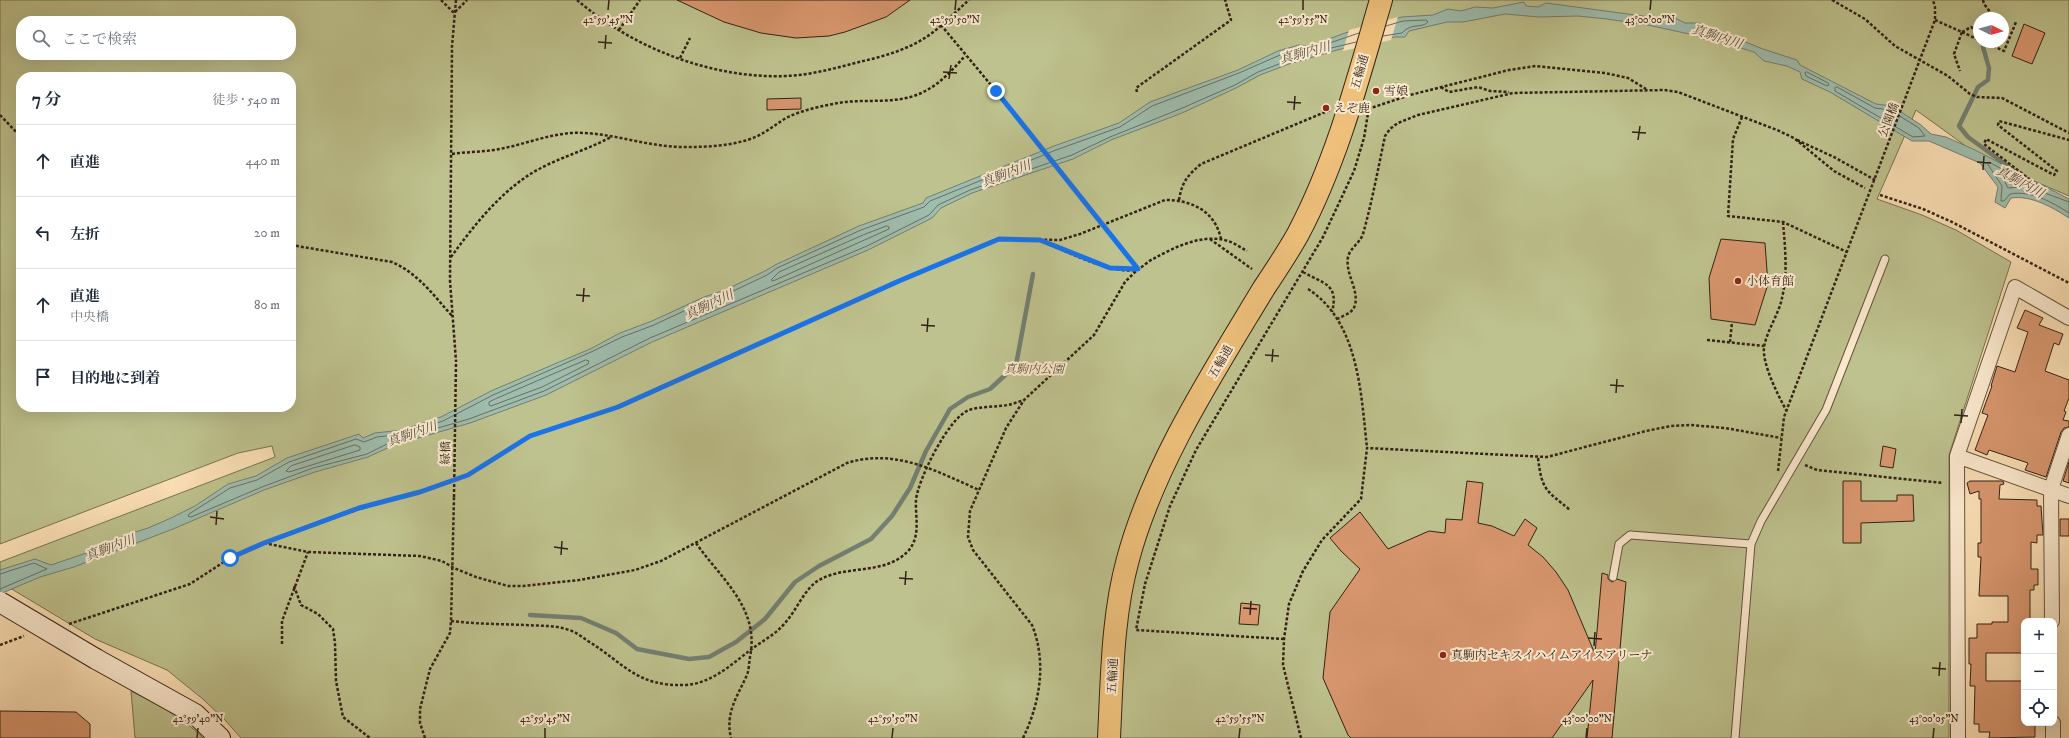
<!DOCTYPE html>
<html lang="ja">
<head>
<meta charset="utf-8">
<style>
  :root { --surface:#fff; --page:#f2f2f3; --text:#1f2937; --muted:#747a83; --line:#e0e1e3 }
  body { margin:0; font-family:"IM FELL DW Pica","Noto Serif JP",serif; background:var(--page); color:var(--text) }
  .controls { position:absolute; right:12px; bottom:12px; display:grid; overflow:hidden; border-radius:8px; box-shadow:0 4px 16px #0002 }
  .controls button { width:36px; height:36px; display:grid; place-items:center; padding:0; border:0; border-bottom:1px solid var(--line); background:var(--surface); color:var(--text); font:20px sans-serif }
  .compass { position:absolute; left:1973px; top:12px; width:36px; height:36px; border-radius:50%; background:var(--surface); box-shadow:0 4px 16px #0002; rotate:95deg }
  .stop { position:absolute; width:12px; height:12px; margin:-9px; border:3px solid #1a73e8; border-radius:50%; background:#fff }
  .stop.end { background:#1a73e8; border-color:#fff; box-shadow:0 1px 4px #0008 }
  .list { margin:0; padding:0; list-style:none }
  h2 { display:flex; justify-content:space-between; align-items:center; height:52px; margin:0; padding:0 16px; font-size:17px }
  h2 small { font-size:13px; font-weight:400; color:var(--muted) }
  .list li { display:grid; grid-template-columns:26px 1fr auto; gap:12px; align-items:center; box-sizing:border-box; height:72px; padding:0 16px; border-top:1px solid var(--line) }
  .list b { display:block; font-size:15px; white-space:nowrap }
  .list p { margin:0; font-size:13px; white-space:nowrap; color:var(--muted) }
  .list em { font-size:13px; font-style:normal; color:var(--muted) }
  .icon { flex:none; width:22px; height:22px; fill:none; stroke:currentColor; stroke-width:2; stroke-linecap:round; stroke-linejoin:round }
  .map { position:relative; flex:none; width:2069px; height:738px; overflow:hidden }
  .search { position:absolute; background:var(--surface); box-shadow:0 4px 16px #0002; left:16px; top:16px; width:280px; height:44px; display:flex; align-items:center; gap:10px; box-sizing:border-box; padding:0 14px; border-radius:16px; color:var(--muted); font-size:15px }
  .panel { position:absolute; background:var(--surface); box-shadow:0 4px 16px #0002; left:16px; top:72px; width:280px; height:340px; border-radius:16px }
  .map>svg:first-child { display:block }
  .green { fill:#bec28e; stroke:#787252; fill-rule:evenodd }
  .water { fill:#9fbdae; stroke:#737f71 }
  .pier { fill:#fce0b6 }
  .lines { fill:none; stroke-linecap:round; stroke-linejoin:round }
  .shore { stroke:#687062; stroke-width:1 }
  .stream { stroke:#737f71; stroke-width:4.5 }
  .building { fill:#d9976f; stroke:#322215 }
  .lane-casing { stroke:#64523d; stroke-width:9 }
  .street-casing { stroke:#64523d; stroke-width:16 }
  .secondary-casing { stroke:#322215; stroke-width:22 }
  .primary-casing { stroke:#322215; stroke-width:24 }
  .path { stroke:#322215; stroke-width:2.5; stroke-dasharray:3 2; stroke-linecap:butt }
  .lane { stroke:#fdebd0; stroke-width:7 }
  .street { stroke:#fdebd0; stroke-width:14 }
  .secondary { stroke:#fdebd0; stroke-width:20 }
  .primary { stroke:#eec07b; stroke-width:22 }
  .secondary-bridge-casing { stroke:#322215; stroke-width:22; stroke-linecap:butt }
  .path-bridge { stroke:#322215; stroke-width:2.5; stroke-dasharray:3 2; stroke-linecap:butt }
  .secondary-bridge { stroke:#fdebd0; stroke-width:20 }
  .route { stroke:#1a73e8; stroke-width:5 }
  .ticks { fill:none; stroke:#322215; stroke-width:1.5 }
  .poi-dot { fill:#8f2418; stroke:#fdebd0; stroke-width:1.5 }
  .labels { text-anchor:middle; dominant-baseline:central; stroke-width:4; stroke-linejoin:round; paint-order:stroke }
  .street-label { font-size:12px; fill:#322215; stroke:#fdebd0 }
  .poi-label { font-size:12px; fill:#322215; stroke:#fdebd0; text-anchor:start }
  .park-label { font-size:12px; font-style:italic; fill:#5c5239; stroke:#fdebd0 }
  .water-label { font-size:13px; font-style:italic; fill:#535043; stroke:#fdebd0 }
  .ticks-label { font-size:10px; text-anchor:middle; fill:#322215; stroke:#fdebd0; stroke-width:4; stroke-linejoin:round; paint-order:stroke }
</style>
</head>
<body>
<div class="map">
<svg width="2069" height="738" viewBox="0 0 2069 738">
  <rect width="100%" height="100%" fill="#fce0b6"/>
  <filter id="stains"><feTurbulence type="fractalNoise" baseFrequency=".005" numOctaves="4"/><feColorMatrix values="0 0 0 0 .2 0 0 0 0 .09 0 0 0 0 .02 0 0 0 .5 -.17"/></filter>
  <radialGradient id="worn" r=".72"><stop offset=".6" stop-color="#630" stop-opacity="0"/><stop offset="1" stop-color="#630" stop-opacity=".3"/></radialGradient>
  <!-- green -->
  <path class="green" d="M0 0H2069V196L1985 160 1916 110 1877 199 1922 215 1956 230 2011 262 1949 455V738H241L225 720 204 700 167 670 95 639 0 582V562L275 457 272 446 238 453 0 544ZM1979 18H2003V42H1979ZM21 21H291V55H21ZM21 77H291V407H21Z
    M131 691C157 704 182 717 203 738H135Z"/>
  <!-- water -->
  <path class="water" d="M1524 2 1526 6 1538 7 1546 3 1665 19 1673 17 1685 23H1698L1763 49 1797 60 1800 65 1876 104 1892 106 1921 125 1931 134 1946 137 1975 150 2069 199V218C2052 207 2031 195 2011 198L2005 208 1995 202 1998 187 1980 163 1929 141H1912L1830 92 1802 79 1800 72 1787 66 1764 61 1754 52 1728 44 1723 41 1704 39 1698 36 1648 25 1607 19 1578 16 1539 17 1505 14 1463 22H1447L1409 31 1405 37H1395L1337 50 1289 64 1260 75 1236 88 1182 113 1111 140 1073 159 972 193 941 208 932 218 868 250 652 342 546 395 470 423 394 445 368 457 315 472 264 490 173 529 74 567 40 577 0 594V570L35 559 51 565 104 547 117 538 148 528 171 518 195 506 228 484 256 476 287 458 359 434 363 438 375 433 402 430 441 417 491 391 590 349 620 333 652 321 704 297 725 290 765 271 775 265 859 226 923 203 926 198 1054 146 1119 123 1150 102 1238 70 1278 51 1299 45 1310 46 1345 33 1402 17 1433 15 1448 9 1461 11 1475 7 1493 8Z"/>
  <!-- pier -->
  <path class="pier" d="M1398 17 1391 40 1343 51 1349 30Z"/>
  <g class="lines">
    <!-- shore -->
    <path class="shore" d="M1383 36 1402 33C1412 22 1421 29 1428 22L1426 20 1403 21 1386 26
      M1356 42 1319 51 1317 49 1318 47 1359 33
      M1300 49 1309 50 1311 52 1258 72 1235 85 1180 109 1110 137 1072 155 970 190 938 205 929 215 867 246 650 338 544 391 469 419 393 441 367 454 313 468 262 487 191 517 188 516 189 514 230 488 257 480 289 462 356 439 364 442 377 437 403 434 443 421 493 395 591 352 622 337 654 325 705 301 727 294 767 275 777 268 861 230 924 207 930 201 1056 150 1120 127 1152 106 1239 73 1280 55Z
      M1807 72 1828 83 1829 85 1827 86 1806 76 1805 73Z
      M1837 87 1875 108 1890 110 1919 128 1925 136 1913 137 1835 91V88Z
      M2006 176 2020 184V187L2008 188 2003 178Z
      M2069 202 2045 193 1989 162 1987 163 2002 186 2001 201H2004L2010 194C2030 190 2052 202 2069 213
      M887 226 889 227V229L773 281 771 280 779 272 863 235Z
      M586 360 589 361 588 364 542 387 491 406 489 405V402L495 399Z
      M355 445 360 447V450L289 472 286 471 291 466Z
      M0 574 34 563 47 569 0 589"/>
    <!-- stream -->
    <path class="stream" d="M1983 47 1989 68 1988 80 1978 87 1959 126 1968 137 2016 172
      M530 615 581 618 616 633 637 649 689 659 709 657 736 642 765 619 795 582 819 566 871 539 892 516 910 488 926 451 950 409 968 397 990 389 1016 365 1033 274"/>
  </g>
  <!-- building -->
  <path class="building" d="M677 0H910L886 17 845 32 829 36 796 38 761 33 724 22Z
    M2024 24 2045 33 2032 64 2012 56Z
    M801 98V109L767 110V99Z
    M1721 239 1765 243 1768 284 1755 325 1711 319 1709 278Z
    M2025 310 2043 318 2039 325 2063 334 2059 345 2054 343 2045 371 2069 380V398L2064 411 2066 412 2063 420 2069 421V427L2064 428 2061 432 2046 477 2025 470 2028 463 1989 450 1987 455 1975 450 1988 415 1982 413 1992 386H1991L1997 366 2015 372 2028 332 2017 328Z
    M1883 446 1896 449 1893 468 1880 466Z
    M2069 462V483L2063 481Z
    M1467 481 1483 483 1478 523 1492 526 1514 536 1525 519 1537 528 1528 545 1543 557 1556 572 1568 590 1595 654 1602 573 1608 575V579L1612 582 1617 579 1626 582 1612 738H1587L1593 680 1552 738H1351L1348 735 1323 678 1330 612 1360 569 1341 551 1330 538 1360 512 1388 549 1429 531 1445 533 1446 519 1462 520Z
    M1843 481H1861V501H1897V495H1913L1914 521 1861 523V543H1843Z
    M1970 481H2003L2004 484 2000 485 1999 499 2037 500V506H2041L2043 535H2037V543L2031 542V569H2038V585H2034V590H2030V621H2024V653H1986V681H2024V723L2035 725V737L1989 738 1990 732H1979V724H1974L1975 686H1970L1971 664H1969V638H1977V624H1992V622H2008V596H1979L1981 557H1978V543H1981V499H1979V491L1970 494 1967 483Z
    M2060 519H2069V536H2060Z
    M1241 603 1260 605 1258 625 1239 624Z
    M0 711 76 712 90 724V738H0Z"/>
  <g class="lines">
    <defs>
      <path id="lane" d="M1613 577 1619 544 1630 535 1751 544
        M1735 738 1751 544 1761 521 1826 410 1885 259"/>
      <path id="street" d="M1957 456 2069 496
        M2052 621 2051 489 2069 435
        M2053 723V738
        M1958 738 1957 456 2015 287 2069 318"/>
      <path id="secondary" d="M96 659 195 714 220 738"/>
      <path id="primary" d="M1109 738C1112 679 1112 617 1128 559 1154 463 1213 373 1264 288 1276 270 1288 252 1298 234 1337 160 1358 79 1381 0"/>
    </defs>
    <!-- lane casing -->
    <use href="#lane" class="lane-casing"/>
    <!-- street casing -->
    <use href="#street" class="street-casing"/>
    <!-- secondary casing -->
    <use href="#secondary" class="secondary-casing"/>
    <!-- primary casing -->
    <use href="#primary" class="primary-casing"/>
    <!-- path -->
    <path class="path" d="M441 0 454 13 467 0
      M456 0 452 46 450 281 456 361
      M577 0C633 48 712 79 786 76 810 75 832 69 855 63 876 58 898 53 918 42 937 32 953 14 969 0
      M1832 0 1865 19 1895 46 1948 76 1970 94 1977 97 2002 98 2069 133
      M1983 0C1984 7 1991 10 1992 18
      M1935 20 1962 32 1954 54 1960 71
      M941 25 996 91
      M619 30 640 0
      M1962 32 1971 27 1979 32
      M1962 32 1979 40
      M1984 42 2004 51 2016 22
      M680 58 690 38
      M1441 87 1449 92 1478 87 1490 91 1509 92
      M1137 92 1136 88 1231 20 1225 0
      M1368 109 1410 95 1509 70 1536 66 1605 73 1628 78 1646 89
      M0 115 21 137
      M1742 117 1733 139 1728 216 1783 222 1847 252
      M1797 140 1834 157 1875 180
      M452 154C466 152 480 152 494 150 520 146 545 135 571 133 610 131 648 148 687 147 707 147 728 146 747 140 762 136 773 126 786 118 802 110 822 106 838 103 867 98 900 106 927 90 942 82 954 68 965 56
      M2042 189 1984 144 1986 139 2054 175 2057 171 1998 125 1999 121 2069 140
      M1880 195 1923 209 1952 222 2069 283
      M1179 200C1182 182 1187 176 1201 164L1330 110
      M1783 222C1785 247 1788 272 1782 298 1779 314 1767 330 1764 347 1762 364 1778 395 1786 410
      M1210 239 1252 269
      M1042 241C1063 250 1116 277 1138 269 1143 267 1148 261 1153 259 1175 247 1203 233 1228 241 1235 243 1241 248 1247 251
      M291 245 392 262C419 274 434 296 453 317
      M451 257C475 224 504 187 541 168 564 156 589 149 611 137
      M1303 272C1324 284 1339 284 1332 312
      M1308 289C1359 322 1361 394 1367 448
      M1337 319C1343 316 1353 313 1355 305 1359 289 1345 274 1348 257 1350 248 1360 243 1363 234 1372 202 1378 169 1385 136L1390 129 1398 123 1418 115 1513 93 1664 90 1678 92 1777 130 1794 138 1834 171 1865 188
      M1707 340 1764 346
      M1730 342 1732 322
      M1538 458C1542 491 1546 490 1570 510
      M1805 465 1817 470 1943 483
      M1778 471 1784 417 1935 20V7L1933 0
      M264 543 308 552 420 556 442 561 454 568 476 577 508 586H523L579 580 635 570 661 561 847 463C895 448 936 471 979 490
      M696 543C721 579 760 608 750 657 749 663 749 670 747 675 737 697 725 713 731 738
      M294 586 301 605 318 614 333 629 335 643 336 681 343 717 370 738
      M451 621C476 624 501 624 525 625 540 626 555 625 569 630 576 632 582 637 588 641 625 664 637 687 686 685 713 683 733 663 753 648 764 640 776 634 785 623 796 611 803 592 816 582 844 563 885 577 909 550 921 535 915 517 916 500 918 479 949 417 969 410 978 407 989 407 999 406 1007 406 1015 403 1024 400
      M69 624 190 584 230 558 264 543 359 509 420 492 468 475 530 436 618 407 899 281 999 239 1060 240 1080 234 1165 200C1192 200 1215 211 1221 239
      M1284 639 1136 630 1145 584 1170 506 1196 450 1323 237 1354 171 1364 138 1368 113
      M282 644V621L308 552
      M0 645 24 636
      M425 738 420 723V709L430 669 450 633 451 621 454 497
      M1023 738C1040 703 1047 662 1032 625L973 550 968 537 970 511 1006 428 1024 400 1094 335 1125 282 1138 269 1110 233
      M1301 738 1283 665 1284 639 1289 604 1303 571 1322 540 1361 499 1367 448 1547 457 1646 431 1671 426 1691 425 1725 428 1781 438"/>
    <!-- lane -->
    <use href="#lane" class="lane"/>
    <!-- street -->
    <use href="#street" class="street"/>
    <!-- secondary -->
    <use href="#secondary" class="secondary"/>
    <!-- primary -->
    <use href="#primary" class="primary"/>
    <defs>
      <path id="secondary-bridge" d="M0 602 96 659"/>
    </defs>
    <!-- secondary-bridge casing -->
    <use href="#secondary-bridge" class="secondary-bridge-casing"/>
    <!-- path-bridge -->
    <path class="path-bridge" d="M996 91 1110 233
      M454 497 456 361"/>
    <!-- secondary-bridge -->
    <use href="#secondary-bridge" class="secondary-bridge"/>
  </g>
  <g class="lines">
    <!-- route -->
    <path class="route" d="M230 558 264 543 359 508 420 492 468 475 530 436 618 407 899 281 999 239 1040 240 1110 268 1138 269 996 91"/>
  </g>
  <!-- ticks -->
  <path class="ticks" d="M608 10 609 0M955 10 956 0M1303 10V0M1650 10 1651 0M598 42 612 43M605 49 606 35M943 72 957 73M949 79 951 65M1287 102 1301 103M1294 110 1295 96M1632 132 1646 133M1638 140 1640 126M1977 162 1991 163M1983 170 1984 156M576 295 590 296M583 302 584 288M921 325 935 326M927 332 928 318M1265 355 1279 356M1272 362 1273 349M1610 385 1624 386M1616 393 1617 379M1954 415 1968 416M1961 423 1962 409M210 517 224 519M216 525 217 511M554 547 568 549M561 555 562 541M899 578 913 579M905 585 906 571M1243 608 1257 609M1250 615 1251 601M1588 638 1602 639M1594 646 1595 632M1932 668 1946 669M1939 676 1940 662M197 738 198 728M545 738V728M892 738 893 728M1239 738 1240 728M1586 738 1587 728M1933 738 1934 728"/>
  <!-- markers -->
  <g class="poi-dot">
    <circle cx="1376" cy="91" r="4"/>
    <circle cx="1326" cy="108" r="4"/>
    <circle cx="1738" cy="281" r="4"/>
    <circle cx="1443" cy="655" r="4"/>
  </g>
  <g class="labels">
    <!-- street labels -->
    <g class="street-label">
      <text transform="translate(1360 72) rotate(-74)">五輪通</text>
      <text transform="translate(1889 120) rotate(-69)">公園橋</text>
      <text transform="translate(1221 362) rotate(-60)">五輪通</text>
      <text transform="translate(446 453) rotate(-89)">緑橋</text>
      <text transform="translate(1113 676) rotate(-87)">五輪通</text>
    </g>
    <!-- poi labels -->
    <g class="poi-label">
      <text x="1384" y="91">雪娘</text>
      <text x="1334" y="108">えぞ鹿</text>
      <text x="1746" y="281">小体育館</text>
      <text x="1451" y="655">真駒内セキスイハイムアイスアリーナ</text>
    </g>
    <!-- park labels -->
    <g class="park-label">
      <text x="1034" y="369">真駒内公園</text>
    </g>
    <!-- water labels -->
    <g class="water-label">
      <text transform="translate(1717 37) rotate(18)">真駒内川</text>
      <text transform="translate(1305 53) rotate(-15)">真駒内川</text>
      <text transform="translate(1006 174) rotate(-21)">真駒内川</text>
      <text transform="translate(2020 182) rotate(29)">真駒内川</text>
      <text transform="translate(709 305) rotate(-25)">真駒内川</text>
      <text transform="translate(412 434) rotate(-19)">真駒内川</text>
      <text transform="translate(110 548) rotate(-20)">真駒内川</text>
    </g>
  </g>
  <g class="ticks-label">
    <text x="608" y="23">42°59'45"N</text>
    <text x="955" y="23">42°59'50"N</text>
    <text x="1303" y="23">42°59'55"N</text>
    <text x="1650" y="23">43°00'00"N</text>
    <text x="198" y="722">42°59'40"N</text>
    <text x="545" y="722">42°59'45"N</text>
    <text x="893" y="722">42°59'50"N</text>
    <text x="1240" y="722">42°59'55"N</text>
    <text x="1587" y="722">43°00'00"N</text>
    <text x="1934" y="722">43°00'05"N</text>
  </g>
  <rect width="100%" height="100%" filter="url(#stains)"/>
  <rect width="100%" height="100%" fill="url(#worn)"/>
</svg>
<div class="controls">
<button>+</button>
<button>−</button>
<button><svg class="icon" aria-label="locate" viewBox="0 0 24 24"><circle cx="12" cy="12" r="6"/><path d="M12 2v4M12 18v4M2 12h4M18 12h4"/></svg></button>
</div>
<svg class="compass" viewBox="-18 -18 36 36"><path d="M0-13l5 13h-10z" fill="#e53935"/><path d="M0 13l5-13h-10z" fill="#747a83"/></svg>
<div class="stop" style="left:230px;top:558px"></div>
<div class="stop end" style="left:996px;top:91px"></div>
<div class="search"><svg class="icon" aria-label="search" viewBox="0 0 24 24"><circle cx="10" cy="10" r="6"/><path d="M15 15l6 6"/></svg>ここで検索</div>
<section class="panel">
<h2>7 分<small>徒歩 · 540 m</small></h2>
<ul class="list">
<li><svg class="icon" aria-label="ahead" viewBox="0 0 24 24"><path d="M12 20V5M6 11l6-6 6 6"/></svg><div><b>直進</b></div><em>440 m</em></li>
<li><svg class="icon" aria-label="left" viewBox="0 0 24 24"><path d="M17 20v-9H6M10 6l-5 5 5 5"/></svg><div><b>左折</b></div><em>20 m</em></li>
<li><svg class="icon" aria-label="ahead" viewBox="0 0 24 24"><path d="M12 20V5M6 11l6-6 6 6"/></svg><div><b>直進</b><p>中央橋</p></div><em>80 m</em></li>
<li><svg class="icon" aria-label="arrive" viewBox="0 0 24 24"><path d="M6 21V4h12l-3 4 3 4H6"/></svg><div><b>目的地に到着</b></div></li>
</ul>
</section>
</div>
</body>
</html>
